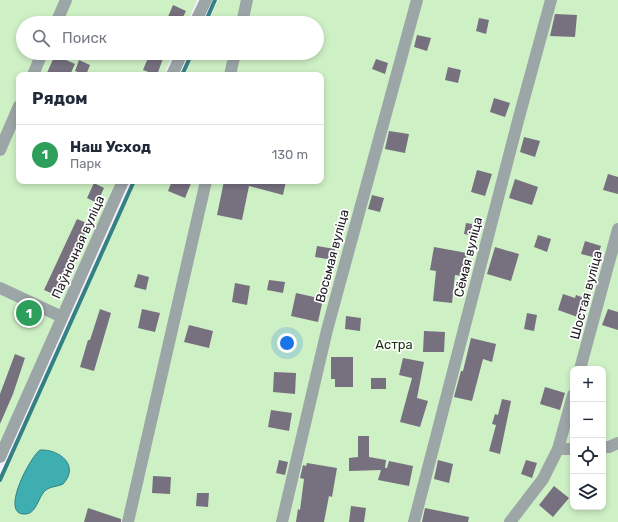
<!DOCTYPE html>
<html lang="ru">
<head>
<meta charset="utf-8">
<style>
  :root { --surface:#fff; --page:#f2f2f3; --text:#1f2937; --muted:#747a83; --line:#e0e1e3; --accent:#c0304d }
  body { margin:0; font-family:Rubik,sans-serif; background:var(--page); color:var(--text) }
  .controls { position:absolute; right:12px; bottom:12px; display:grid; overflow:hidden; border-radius:8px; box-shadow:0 2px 6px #0003 }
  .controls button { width:36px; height:36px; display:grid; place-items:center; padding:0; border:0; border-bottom:1px solid var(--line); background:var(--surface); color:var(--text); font:20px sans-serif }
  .you { position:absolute; left:287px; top:343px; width:14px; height:14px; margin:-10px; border:3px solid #fff; border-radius:50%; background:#1a73e8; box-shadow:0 0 0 6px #1a73e833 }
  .badge { display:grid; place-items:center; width:26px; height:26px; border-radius:50%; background:var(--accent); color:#fff; font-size:13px; font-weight:700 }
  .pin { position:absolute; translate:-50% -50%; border:2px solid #fff; box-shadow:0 1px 4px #0006 }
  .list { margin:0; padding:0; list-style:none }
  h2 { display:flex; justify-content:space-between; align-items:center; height:52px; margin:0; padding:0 16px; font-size:17px }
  h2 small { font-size:13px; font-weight:400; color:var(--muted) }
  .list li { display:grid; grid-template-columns:26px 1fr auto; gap:12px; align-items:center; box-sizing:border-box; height:60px; padding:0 16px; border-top:1px solid var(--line) }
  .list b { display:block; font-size:15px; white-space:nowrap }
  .list p { margin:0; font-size:13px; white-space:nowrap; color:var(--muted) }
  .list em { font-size:13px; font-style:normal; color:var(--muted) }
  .icon { flex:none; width:22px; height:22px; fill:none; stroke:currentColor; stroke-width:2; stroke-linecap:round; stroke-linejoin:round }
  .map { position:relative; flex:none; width:618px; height:522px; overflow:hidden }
  .search { position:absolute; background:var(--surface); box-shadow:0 2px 6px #0003; left:16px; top:16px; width:308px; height:44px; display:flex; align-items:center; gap:10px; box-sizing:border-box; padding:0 14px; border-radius:22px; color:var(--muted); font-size:15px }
  .panel { position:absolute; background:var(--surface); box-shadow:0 2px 6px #0003; left:16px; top:72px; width:308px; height:112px; border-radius:8px }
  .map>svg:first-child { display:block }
  .green { fill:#cef0c5; fill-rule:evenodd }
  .water { fill:#3eaeb1; stroke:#348185 }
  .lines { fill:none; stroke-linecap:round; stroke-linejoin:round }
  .stream { stroke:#348185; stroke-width:4 }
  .building { fill:#77707f }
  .minor { stroke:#9da6a7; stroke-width:12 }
  .labels { text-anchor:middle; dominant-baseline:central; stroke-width:3.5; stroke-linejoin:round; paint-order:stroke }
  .street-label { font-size:13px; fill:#1b181e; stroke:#fff }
  .park-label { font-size:13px; fill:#15360c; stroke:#fff }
</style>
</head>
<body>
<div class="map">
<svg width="618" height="522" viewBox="0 0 618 522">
  <rect width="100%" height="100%" fill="#f7f0fd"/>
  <!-- green -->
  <path class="green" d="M0 0H197L187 23H23V53H173L164 75H19V181H117L0 444Z
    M218 0H618V522H0V480L136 181H321V75H184L194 53H317V23H208ZM573 369H603V507H573Z"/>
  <!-- water -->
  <path class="water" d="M40 450C60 449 80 466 63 484 57 487 51 486 46 490 38 496 37 515 24 514 0 514 30 457 40 450Z"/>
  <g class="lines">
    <!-- stream -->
    <path class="stream" d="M205 23 215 0
      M182 75 192 53
      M0 480 134 181"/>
  </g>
  <!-- building -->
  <path class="building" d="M173 5 186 11 180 23H177L167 19Z
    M555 14 577 15 575 37 550 36Z
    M479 18 489 20 486 34 476 31Z
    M417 35 431 38 427 51 414 47Z
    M150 53H165L157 75 143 70Z
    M55 55 75 64 70 75H46Z
    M376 59 388 63 385 74 372 69Z
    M79 60 90 65 86 75 75 71Z
    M448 67 461 70 458 83 445 80Z
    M494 98 510 103 505 117 490 112Z
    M389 131 409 134 405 153 385 149Z
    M524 137 540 141 535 157 520 152Z
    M477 170 492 174 485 196 471 192Z
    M608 174 618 177V194L603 190Z
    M515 179 538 187 532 205 509 198Z
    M172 181H192L185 198 168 191Z
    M224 181H286L283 195 249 186 242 220 217 215Z
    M94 183 104 188 97 203 87 198Z
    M372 195 384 198 380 212 368 209Z
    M77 219 89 224 58 296 44 290Z
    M466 223 478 225 475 236 464 234Z
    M538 235 551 239 547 252 534 247Z
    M585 241 601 246 597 258 581 254Z
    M317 246 335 249 333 260 315 257Z
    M434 247 467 253 463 276 455 275 452 303 433 301 436 271 430 270Z
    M495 247 519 254 511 281 487 274Z
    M138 274 149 277 146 290 134 287Z
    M269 280 285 282 283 293 267 290Z
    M235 283 250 286 247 305 232 302Z
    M296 293 323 299 318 322 291 316Z
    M563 294 575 298 576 295 590 300 583 319 558 310Z
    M100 309 111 313 94 371 80 367 88 340H90Z
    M142 309 160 313 155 332 138 328Z
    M608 309 618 312V330L602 325Z
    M527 313 537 315 534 331 524 329Z
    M346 316 361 318 360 331 345 329Z
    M189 325 213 331 209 348 184 342Z
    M424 331 445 332 444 352H423Z
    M471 338 496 344 492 362 483 359 472 401 454 397 461 371H463Z
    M15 354 25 358 13 394 0 424V394Z
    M331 357H353V387H335V379H331Z
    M403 358 424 362 417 398 428 401 420 427 400 422 412 378 399 375Z
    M274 372 296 373 295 394 273 392Z
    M371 378H386V389H371Z
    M545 387 565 393 560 410 540 404Z
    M502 399 511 401 500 454 489 451 496 425 492 424 495 414 498 415Z
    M271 410 292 413 289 431 268 427Z
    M358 436H369V457L386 460 385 468H387L389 461 413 466 409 486 378 480 381 470 349 471V458L358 457Z
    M279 460 288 462 285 475 276 473Z
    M438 460 453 464 449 483 434 479Z
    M526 460 537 463 532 478 521 474Z
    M307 463 337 468 332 497 329 496 324 522H296L298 509 300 510 304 479 300 478 303 465 306 466Z
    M153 476 171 477 170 494 152 493Z
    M554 486 569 498 553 517 539 505Z
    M197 493H209L208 507 196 506Z
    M351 506 366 508 364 522H349Z
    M88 508 121 519V522H84Z
    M425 508 469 517 468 522H422Z"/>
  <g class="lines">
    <!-- minor -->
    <path class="minor" d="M56 23 66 0
      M195 23 206 0
      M242 23 247 0
      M33 75 42 53
      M172 75 182 53
      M230 75 235 53
      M0 150 19 106
      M0 288 62 317
      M580 369 618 229
      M603 447H609L618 443
      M558 449H573
      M0 457 123 181
      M128 522 206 181
      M282 522 327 330 417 0
      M414 522 519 117 551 0
      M510 522 543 479 558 449 573 395"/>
  </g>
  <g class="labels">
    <!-- street labels -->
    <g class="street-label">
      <text transform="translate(78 247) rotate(-66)">Паўночная вуліца</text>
      <text transform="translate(332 256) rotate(-75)">Восьмая вуліца</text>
      <text transform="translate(468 257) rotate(-76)">Сёмая вуліца</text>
      <text transform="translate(586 295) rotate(-75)">Шостая вуліца</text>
    </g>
    <!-- park labels -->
    <g class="park-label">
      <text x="394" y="344">Астра</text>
    </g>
  </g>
</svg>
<div class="controls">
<button>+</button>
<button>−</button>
<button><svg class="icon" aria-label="locate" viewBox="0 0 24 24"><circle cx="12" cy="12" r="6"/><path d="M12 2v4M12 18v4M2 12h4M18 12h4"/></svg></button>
<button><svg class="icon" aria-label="layers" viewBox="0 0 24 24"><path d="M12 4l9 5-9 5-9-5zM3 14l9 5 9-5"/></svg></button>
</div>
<div class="you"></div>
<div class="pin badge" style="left:29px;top:313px;background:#2e9e5b">1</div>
<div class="search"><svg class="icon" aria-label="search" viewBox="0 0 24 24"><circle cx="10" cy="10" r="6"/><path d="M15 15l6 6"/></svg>Поиск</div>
<section class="panel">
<h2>Рядом<small></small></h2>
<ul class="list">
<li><span class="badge" style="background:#2e9e5b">1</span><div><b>Наш Усход</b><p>Парк</p></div><em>130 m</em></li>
</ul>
</section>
</div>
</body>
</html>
